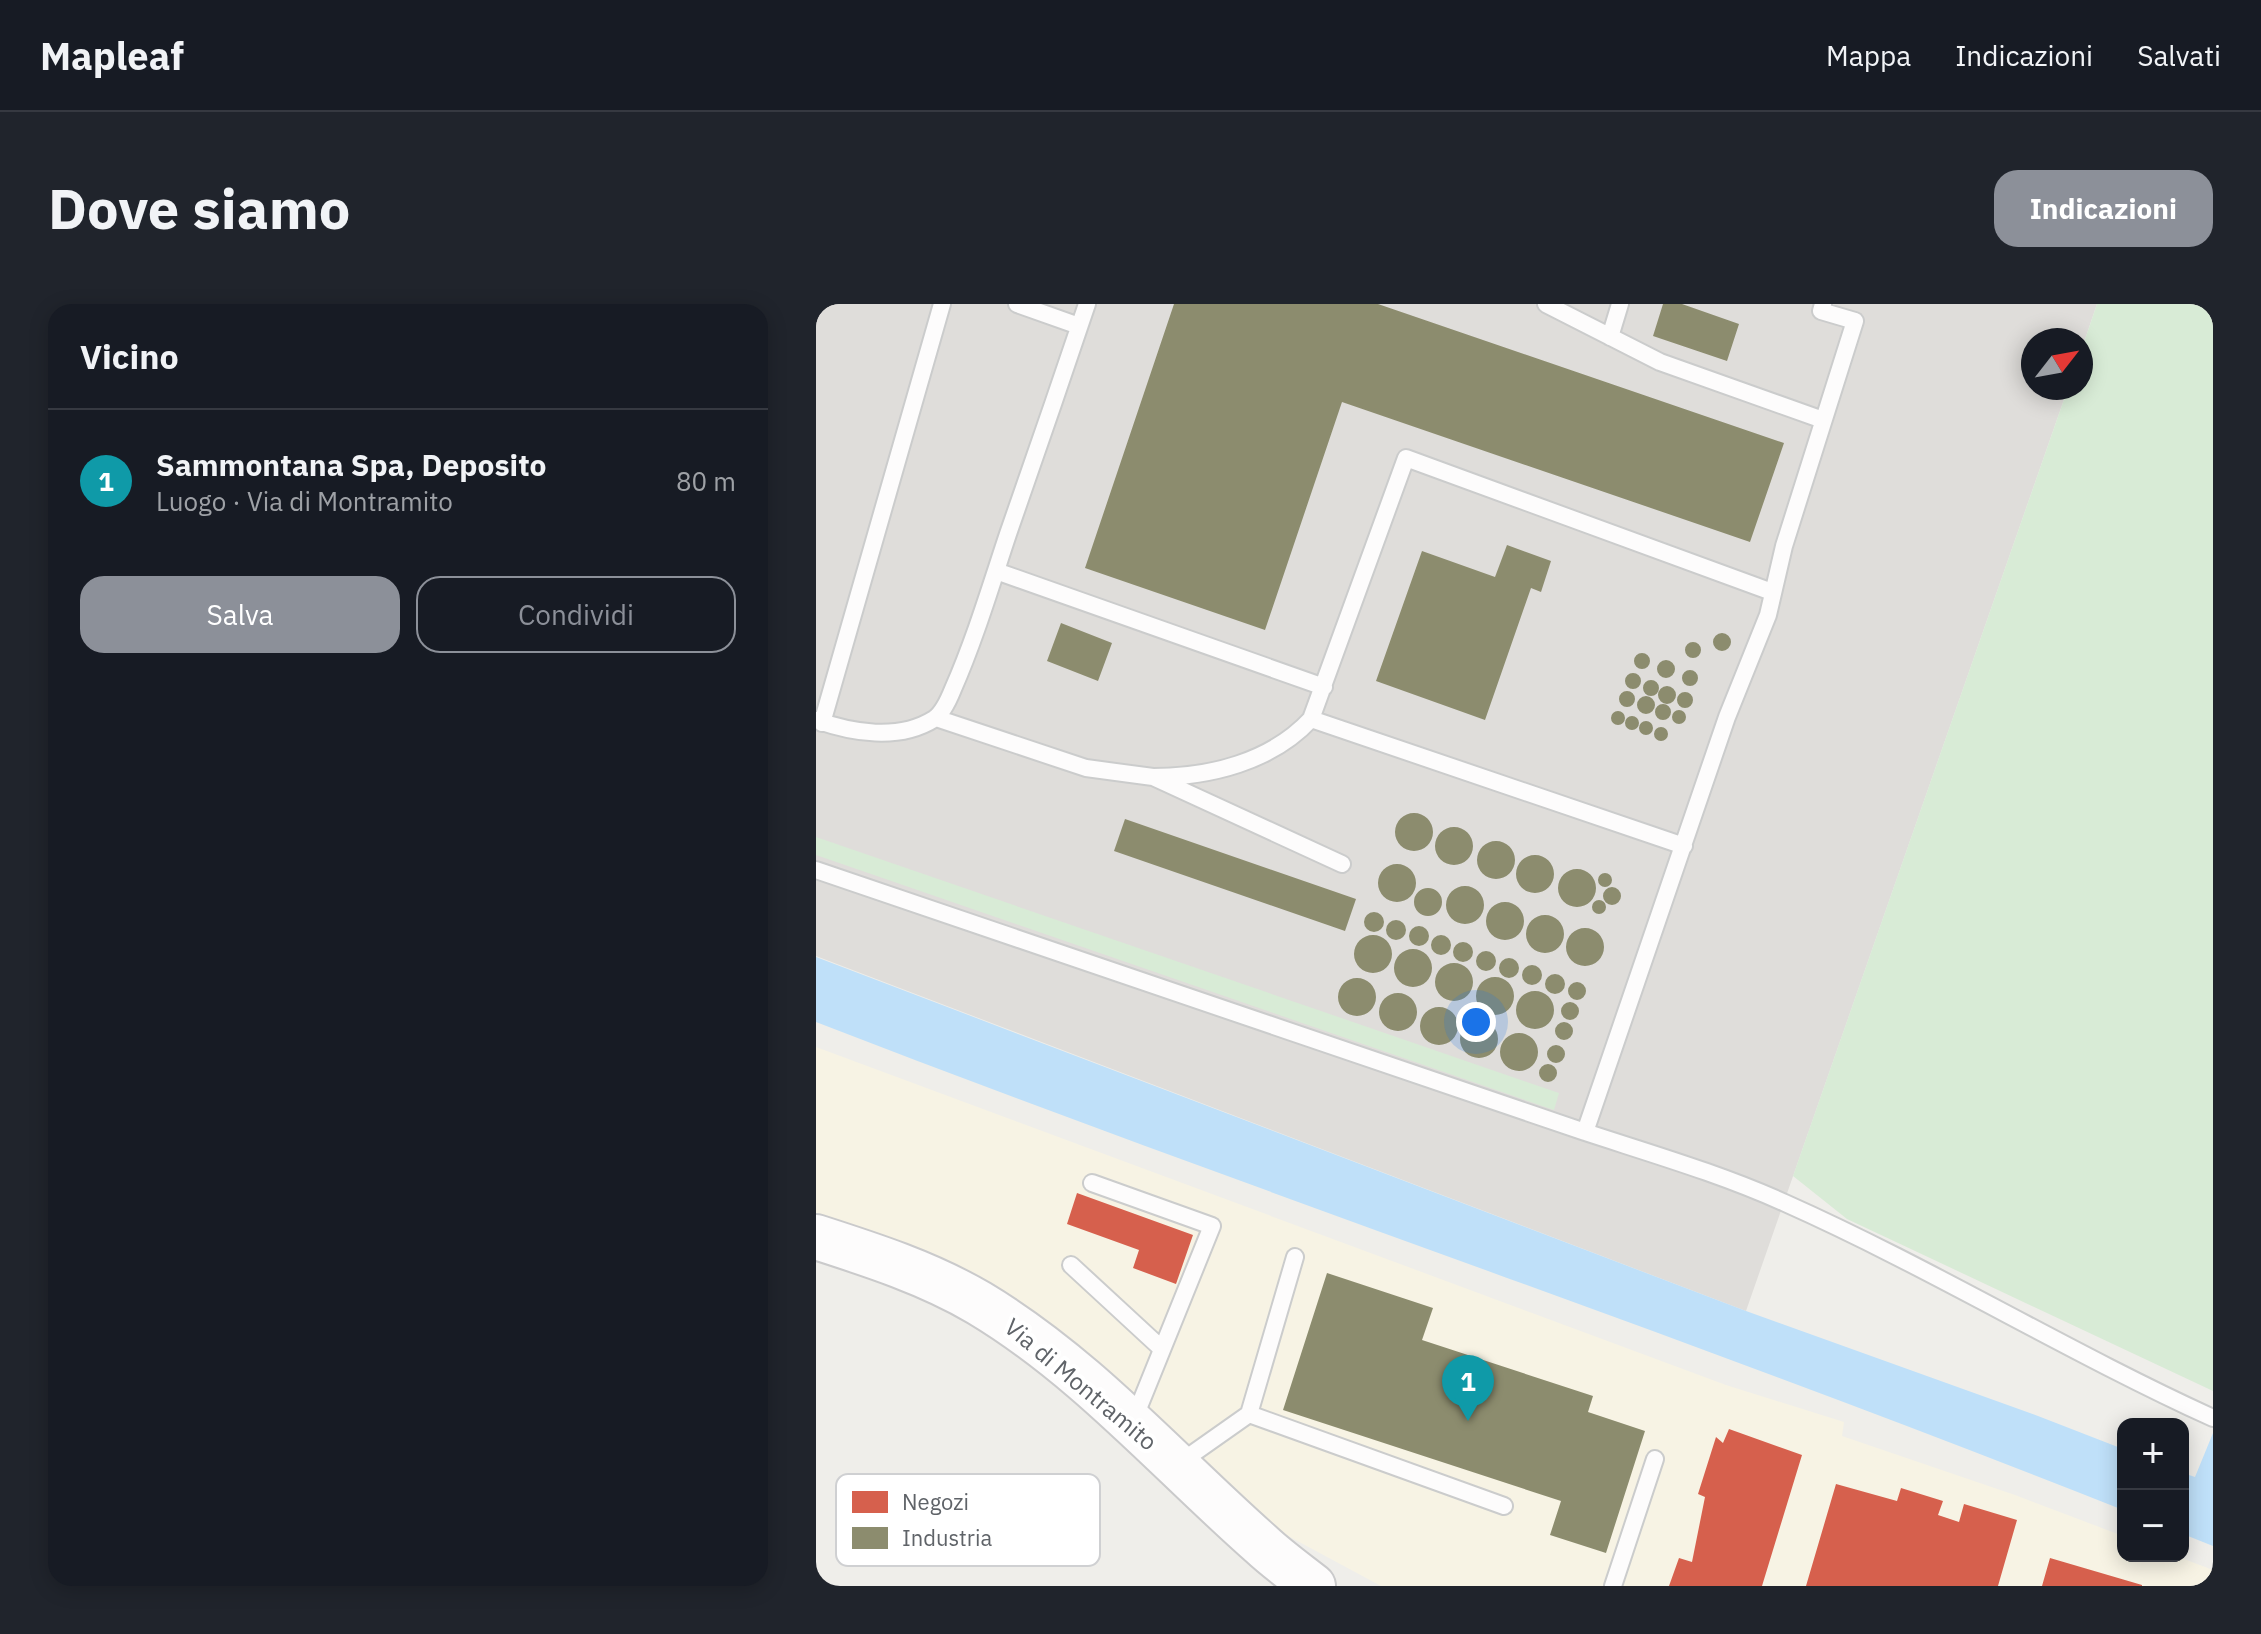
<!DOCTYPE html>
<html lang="it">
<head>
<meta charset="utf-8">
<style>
  :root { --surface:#171b24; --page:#20242c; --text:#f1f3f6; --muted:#9ea1a6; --line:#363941; --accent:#8c9099 }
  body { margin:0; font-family:"IBM Plex Sans",sans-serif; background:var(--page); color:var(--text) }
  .controls { position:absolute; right:24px; bottom:24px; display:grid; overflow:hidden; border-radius:16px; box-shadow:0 4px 20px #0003 }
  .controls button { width:72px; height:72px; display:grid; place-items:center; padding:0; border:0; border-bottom:2px solid var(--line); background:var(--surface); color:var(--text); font:40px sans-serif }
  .compass { position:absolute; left:1205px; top:24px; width:72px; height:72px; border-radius:50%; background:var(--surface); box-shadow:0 4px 20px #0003; rotate:59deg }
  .you { position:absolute; left:660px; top:718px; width:28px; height:28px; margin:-20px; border:6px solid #fff; border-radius:50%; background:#1a73e8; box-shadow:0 0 0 12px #1a73e833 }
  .badge { display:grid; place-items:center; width:52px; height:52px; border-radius:50%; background:var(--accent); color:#fff; font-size:26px; font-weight:700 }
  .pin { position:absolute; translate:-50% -66px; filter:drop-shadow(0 2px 4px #0008) }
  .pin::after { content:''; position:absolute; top:42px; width:28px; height:24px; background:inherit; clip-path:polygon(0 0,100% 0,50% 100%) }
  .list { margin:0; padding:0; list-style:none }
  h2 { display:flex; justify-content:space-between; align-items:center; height:104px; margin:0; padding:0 32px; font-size:34px }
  h2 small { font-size:26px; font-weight:400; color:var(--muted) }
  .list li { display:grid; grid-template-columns:52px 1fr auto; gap:24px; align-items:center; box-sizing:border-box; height:144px; padding:0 32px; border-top:2px solid var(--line) }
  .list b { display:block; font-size:30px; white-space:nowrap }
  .list p { margin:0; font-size:26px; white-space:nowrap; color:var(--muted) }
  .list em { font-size:26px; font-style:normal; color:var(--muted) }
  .actions { display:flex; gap:16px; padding:24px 32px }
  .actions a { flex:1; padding:18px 0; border:2px solid var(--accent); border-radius:24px; text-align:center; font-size:28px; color:var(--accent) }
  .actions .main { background:var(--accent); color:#fff }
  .map { position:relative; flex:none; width:1397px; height:1282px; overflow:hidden; border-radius:24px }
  header { display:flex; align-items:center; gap:48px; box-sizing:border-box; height:112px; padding:0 40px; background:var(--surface); border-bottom:2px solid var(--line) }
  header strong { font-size:38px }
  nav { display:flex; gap:44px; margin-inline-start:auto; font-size:28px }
  .intro { display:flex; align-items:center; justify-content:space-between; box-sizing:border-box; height:192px; padding:0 48px }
  h1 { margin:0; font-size:56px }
  .button { padding:20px 36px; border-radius:24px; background:var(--accent); color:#fff; font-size:28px; font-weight:700 }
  main { display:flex; gap:48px; padding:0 48px }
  aside { flex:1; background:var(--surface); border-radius:24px; box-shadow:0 4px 20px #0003 }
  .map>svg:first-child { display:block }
  .commercial { fill:#f7f3e4 }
  .industrial { fill:#dfddda }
  .green { fill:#d8ebd6 }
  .water { fill:#bfe0f9 }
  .shops { fill:#d6604d }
  .industry { fill:#8c8c6e }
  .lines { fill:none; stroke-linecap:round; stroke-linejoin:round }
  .lane-casing { stroke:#cbcccc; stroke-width:20 }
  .secondary-casing { stroke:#cacacb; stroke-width:48 }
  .lane { stroke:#fdfcfc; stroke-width:16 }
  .secondary { stroke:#fdfcfc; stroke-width:44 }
  .labels { text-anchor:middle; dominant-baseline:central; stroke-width:8; stroke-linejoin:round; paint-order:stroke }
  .street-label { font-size:24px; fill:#5f6368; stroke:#fff }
  .key { fill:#fff; stroke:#cfd0d2; stroke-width:2 }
  .key-label { font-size:22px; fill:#5f6368 }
</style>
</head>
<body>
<header>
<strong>Mapleaf</strong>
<nav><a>Mappa</a><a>Indicazioni</a><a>Salvati</a></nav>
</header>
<div class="intro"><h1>Dove siamo</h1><a class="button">Indicazioni</a></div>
<main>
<aside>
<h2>Vicino<small></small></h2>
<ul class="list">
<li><span class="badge" style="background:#0f9aa8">1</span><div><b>Sammontana Spa, Deposito</b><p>Luogo · Via di Montramito</p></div><em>80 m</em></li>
</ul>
<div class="actions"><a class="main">Salva</a><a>Condividi</a></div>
</aside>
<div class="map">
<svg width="1397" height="1282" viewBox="0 0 1397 1282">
  <rect width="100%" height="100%" fill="#efeeea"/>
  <!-- commercial -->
  <path class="commercial" d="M0 743 910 1081 1028 1118 1026 1132 1199 1191 1307 1232V1252H1360L1397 1266V1282H565L396 1191 283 1089 0 933Z"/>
  <!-- industrial -->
  <path class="industrial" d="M0 0H1281L1265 47V36H1217V84H1252L930 1007 0 652Z"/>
  <!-- green -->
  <path class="green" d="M1281 0H1397V1087L1031 915 977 872 1252 84H1265V47Z
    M0 533 743 789 738 806 0 551Z"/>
  <!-- water -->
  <path class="water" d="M0 653 930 1007 1222 1112 1307 1145V1206C875 1034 434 886 0 718Z
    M1397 1129V1242L1367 1230V1169L1379 1173Z"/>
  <!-- shops -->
  <path class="shops" d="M261 889 377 931 360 980 317 964 323 946 251 920Z
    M913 1125 986 1151 946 1282H853L863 1254 876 1258 889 1193 882 1190 900 1133 907 1139Z
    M1020 1180 1081 1197 1085 1184 1127 1197 1122 1211 1143 1218 1148 1200 1201 1216 1182 1282H990Z
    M1234 1254 1326 1281V1282H1226Z"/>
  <!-- industry -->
  <path class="industry" d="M358 0H562L968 139 934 238 526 98 449 326 269 264Z
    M847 0H866L923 20 911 57 837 32Z
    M691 241 735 257 725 288 715 284 669 416 560 377 606 247 679 273Z
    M245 319 296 339 282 377 231 357Z
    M897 338a9 9 0 1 1 18 0a9 9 0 1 1-18 0Z
    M869 346a8 8 0 1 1 16 0a8 8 0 1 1-16 0Z
    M818 357a8 8 0 1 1 16 0a8 8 0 1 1-16 0Z
    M841 365a9 9 0 1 1 18 0a9 9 0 1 1-18 0Z
    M866 374a8 8 0 1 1 16 0a8 8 0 1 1-16 0Z
    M809 377a8 8 0 1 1 16 0a8 8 0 1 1-16 0Z
    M827 384a8 8 0 1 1 16 0a8 8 0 1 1-16 0Z
    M842 391a9 9 0 1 1 18 0a9 9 0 1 1-18 0Z
    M803 395a8 8 0 1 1 16 0a8 8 0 1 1-16 0Z
    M861 396a8 8 0 1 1 16 0a8 8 0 1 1-16 0Z
    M821 401a9 9 0 1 1 18 0a9 9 0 1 1-18 0Z
    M839 408a8 8 0 1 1 16 0a8 8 0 1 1-16 0Z
    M856 413a7 7 0 1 1 14 0a7 7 0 1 1-14 0Z
    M795 414a7 7 0 1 1 14 0a7 7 0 1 1-14 0Z
    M809 419a7 7 0 1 1 14 0a7 7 0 1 1-14 0Z
    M823 424a7 7 0 1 1 14 0a7 7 0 1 1-14 0Z
    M838 430a7 7 0 1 1 14 0a7 7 0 1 1-14 0Z
    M579 528a19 19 0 1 1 38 0a19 19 0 1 1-38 0Z
    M309 515 540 595 529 627 298 547Z
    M619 542a19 19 0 1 1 38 0a19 19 0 1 1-38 0Z
    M661 556a19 19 0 1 1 38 0a19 19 0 1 1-38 0Z
    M700 570a19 19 0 1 1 38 0a19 19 0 1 1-38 0Z
    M562 579a19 19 0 1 1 38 0a19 19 0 1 1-38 0Z
    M742 584a19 19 0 1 1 38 0a19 19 0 1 1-38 0Z
    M782 576a7 7 0 1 1 14 0a7 7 0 1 1-14 0Z
    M630 601a19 19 0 1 1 38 0a19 19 0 1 1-38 0Z
    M787 592a9 9 0 1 1 18 0a9 9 0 1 1-18 0Z
    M598 598a14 14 0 1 1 28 0a14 14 0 1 1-28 0Z
    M776 603a7 7 0 1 1 14 0a7 7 0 1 1-14 0Z
    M670 617a19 19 0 1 1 38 0a19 19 0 1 1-38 0Z
    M548 618a10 10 0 1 1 20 0a10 10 0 1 1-20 0Z
    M710 630a19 19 0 1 1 38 0a19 19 0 1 1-38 0Z
    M570 626a10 10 0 1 1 20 0a10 10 0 1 1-20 0Z
    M593 632a10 10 0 1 1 20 0a10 10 0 1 1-20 0Z
    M750 643a19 19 0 1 1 38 0a19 19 0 1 1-38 0Z
    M615 641a10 10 0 1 1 20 0a10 10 0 1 1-20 0Z
    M538 650a19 19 0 1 1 38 0a19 19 0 1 1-38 0Z
    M637 648a10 10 0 1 1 20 0a10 10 0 1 1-20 0Z
    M578 664a19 19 0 1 1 38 0a19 19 0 1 1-38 0Z
    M660 657a10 10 0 1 1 20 0a10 10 0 1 1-20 0Z
    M683 664a10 10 0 1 1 20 0a10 10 0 1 1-20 0Z
    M619 678a19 19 0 1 1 38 0a19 19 0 1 1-38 0Z
    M706 671a10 10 0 1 1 20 0a10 10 0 1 1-20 0Z
    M729 680a10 10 0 1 1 20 0a10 10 0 1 1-20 0Z
    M660 692a19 19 0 1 1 38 0a19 19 0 1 1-38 0Z
    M522 693a19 19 0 1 1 38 0a19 19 0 1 1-38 0Z
    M752 687a9 9 0 1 1 18 0a9 9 0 1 1-18 0Z
    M700 706a19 19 0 1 1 38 0a19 19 0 1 1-38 0Z
    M563 708a19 19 0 1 1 38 0a19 19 0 1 1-38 0Z
    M745 707a9 9 0 1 1 18 0a9 9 0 1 1-18 0Z
    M604 722a19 19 0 1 1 38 0a19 19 0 1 1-38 0Z
    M644 735a19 19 0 1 1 38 0a19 19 0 1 1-38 0Z
    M739 727a9 9 0 1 1 18 0a9 9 0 1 1-18 0Z
    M684 748a19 19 0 1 1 38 0a19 19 0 1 1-38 0Z
    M731 750a9 9 0 1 1 18 0a9 9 0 1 1-18 0Z
    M723 769a9 9 0 1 1 18 0a9 9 0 1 1-18 0Z
    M511 969 617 1004 606 1036 777 1092 772 1108 829 1127 790 1249 734 1231 745 1197 467 1106Z"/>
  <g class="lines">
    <defs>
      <path id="lane" d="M201 0 263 22
        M730 0 844 58 1007 116
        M794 33 804 0
        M180 267 508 383
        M120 414 270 464 337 473 526 560
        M495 415 868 542
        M0 416C36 429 83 437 118 415 127 409 133 395 137 385 159 335 175 281 192 230 219 153 245 77 271 0
        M6 419 126 0
        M337 473C394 473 455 458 495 415L590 154 956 288
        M0 566 769 828 911 413 952 311 968 242 1039 17 1005 7 1007 0
        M769 828C836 850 905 870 969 899 1115 964 1252 1048 1397 1114
        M276 879 396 922 318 1115
        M255 961 346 1045
        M433 1110 688 1202
        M362 1160 433 1110 479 953
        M797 1282 839 1155"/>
      <path id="secondary" d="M0 933C56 951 112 969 163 999 270 1063 352 1158 445 1240 461 1255 479 1268 497 1282"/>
    </defs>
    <!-- lane casing -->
    <use href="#lane" class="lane-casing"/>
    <!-- secondary casing -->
    <use href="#secondary" class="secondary-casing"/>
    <!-- lane -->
    <use href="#lane" class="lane"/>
    <!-- secondary -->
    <use href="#secondary" class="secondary"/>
  </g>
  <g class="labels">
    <!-- street labels -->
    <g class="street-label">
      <text transform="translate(265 1080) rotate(40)">Via di Montramito</text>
    </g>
  </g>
  <!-- legend -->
  <rect x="20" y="1170" width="264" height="92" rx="12" class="key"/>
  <rect x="36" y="1187" width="36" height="22" fill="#d6604d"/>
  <rect x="36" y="1223" width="36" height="22" fill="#8c8c6e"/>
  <g class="key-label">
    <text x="86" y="1206">Negozi</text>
    <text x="86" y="1242">Industria</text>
  </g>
</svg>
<div class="controls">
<button>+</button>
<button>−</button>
</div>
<svg class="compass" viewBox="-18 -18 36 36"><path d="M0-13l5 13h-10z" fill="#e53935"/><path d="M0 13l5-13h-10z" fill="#9ea1a6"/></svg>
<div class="you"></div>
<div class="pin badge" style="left:652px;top:1117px;background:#0f9aa8">1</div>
</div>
</main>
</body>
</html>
